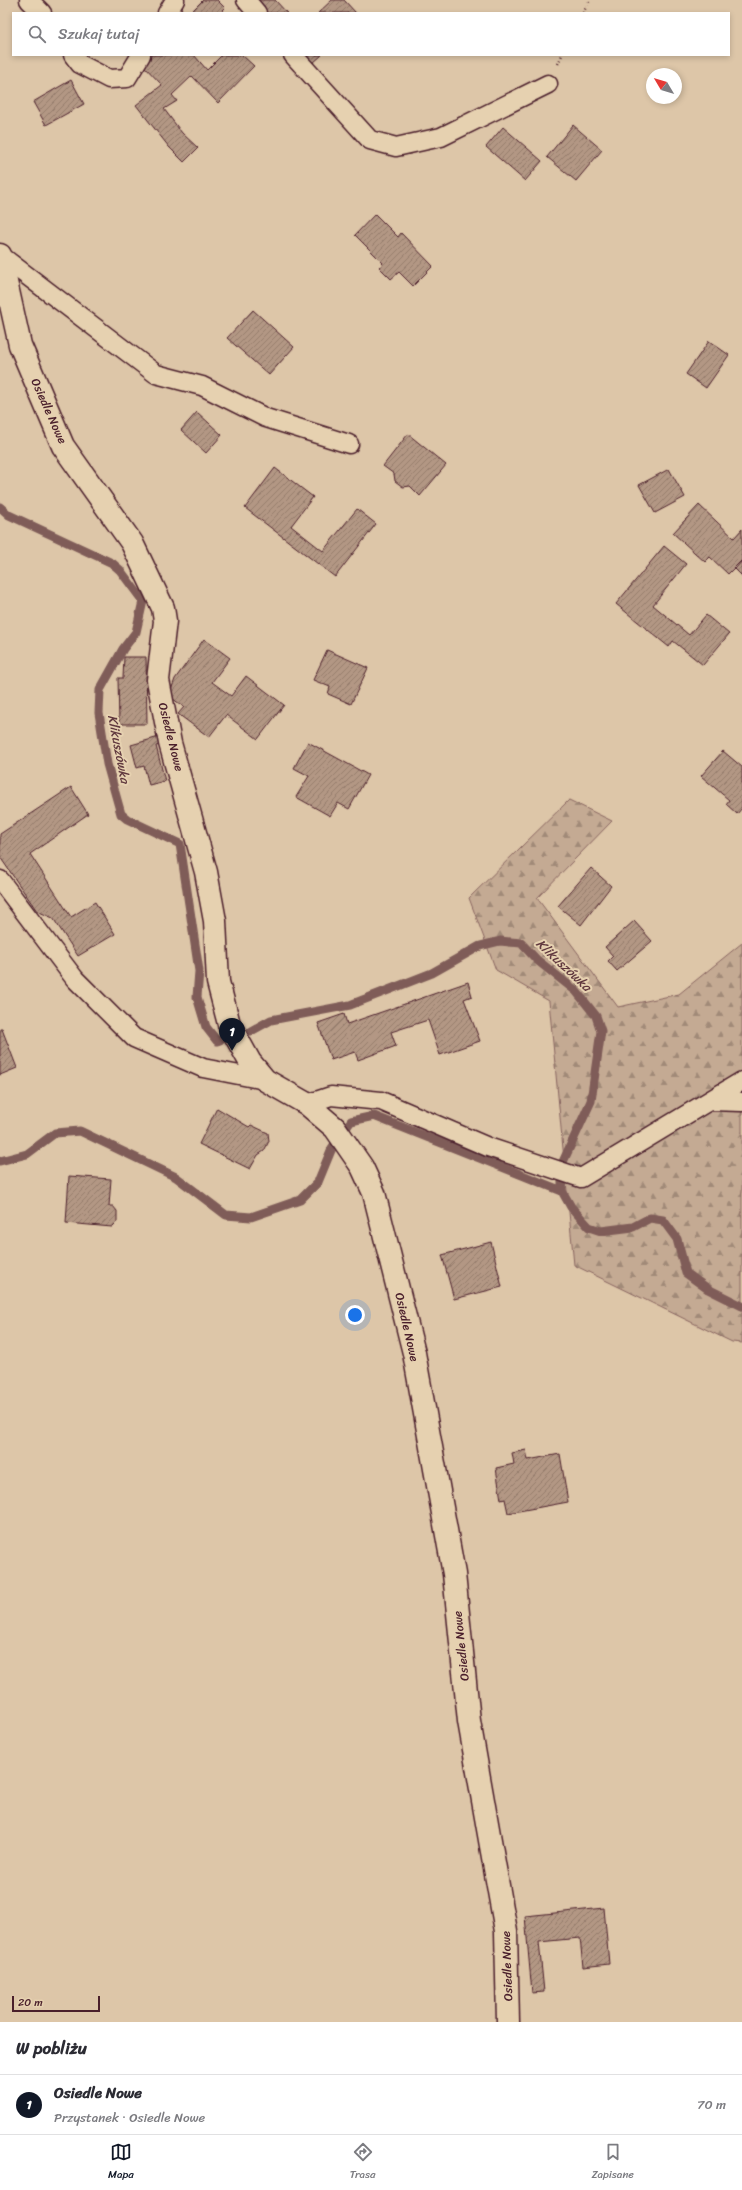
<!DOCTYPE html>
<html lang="pl">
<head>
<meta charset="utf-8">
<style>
  :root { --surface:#fff; --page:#f7f7f7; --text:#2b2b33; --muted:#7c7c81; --line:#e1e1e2; --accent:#111827 }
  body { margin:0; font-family:Sriracha,sans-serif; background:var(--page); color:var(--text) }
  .compass { position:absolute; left:646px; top:68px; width:36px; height:36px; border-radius:50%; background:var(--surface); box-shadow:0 2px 6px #0003; rotate:308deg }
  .scale { position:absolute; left:12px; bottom:10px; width:88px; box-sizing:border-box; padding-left:4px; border:2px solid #4a1f2b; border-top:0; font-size:11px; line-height:14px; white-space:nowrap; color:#4a1f2b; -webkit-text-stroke:3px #e6d1b0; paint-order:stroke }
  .you { position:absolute; left:355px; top:1315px; width:14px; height:14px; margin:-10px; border:3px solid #fff; border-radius:50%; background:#1a73e8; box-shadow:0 0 0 6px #1a73e833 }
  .badge { display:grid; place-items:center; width:26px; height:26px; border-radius:50%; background:var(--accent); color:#fff; font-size:13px; font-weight:700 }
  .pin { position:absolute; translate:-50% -33px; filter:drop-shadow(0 1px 2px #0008) }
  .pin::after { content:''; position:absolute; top:21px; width:14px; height:12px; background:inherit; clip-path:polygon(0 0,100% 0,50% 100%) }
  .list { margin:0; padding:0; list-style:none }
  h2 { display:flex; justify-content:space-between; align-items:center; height:52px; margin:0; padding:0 16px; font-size:17px }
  h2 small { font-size:13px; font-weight:400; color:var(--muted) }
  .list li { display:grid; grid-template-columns:26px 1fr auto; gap:12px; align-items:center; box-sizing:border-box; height:60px; padding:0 16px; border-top:1px solid var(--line) }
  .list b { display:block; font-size:15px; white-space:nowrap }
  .list p { margin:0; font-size:13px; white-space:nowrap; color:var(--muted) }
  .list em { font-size:13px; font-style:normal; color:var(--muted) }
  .icon { flex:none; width:22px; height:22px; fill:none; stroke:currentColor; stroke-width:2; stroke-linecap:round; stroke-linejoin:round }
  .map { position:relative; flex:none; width:742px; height:2022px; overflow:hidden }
  .search { position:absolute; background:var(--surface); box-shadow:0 2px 6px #0003; left:12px; right:12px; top:12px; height:44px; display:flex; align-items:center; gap:10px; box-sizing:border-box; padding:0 14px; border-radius:0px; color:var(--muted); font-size:15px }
  .sheet { height:112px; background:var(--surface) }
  nav { display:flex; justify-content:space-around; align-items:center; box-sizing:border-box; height:56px; border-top:1px solid var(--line); background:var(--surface); font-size:11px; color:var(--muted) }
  nav a { display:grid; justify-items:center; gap:2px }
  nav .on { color:var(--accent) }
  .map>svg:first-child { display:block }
  .forest { fill:url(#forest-firs); stroke:#87645f }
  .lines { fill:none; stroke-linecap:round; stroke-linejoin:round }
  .stream { stroke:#7f5c58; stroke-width:9 }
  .building { fill:url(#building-hatch); stroke:#4a1f2b }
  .service-casing { stroke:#4a1f2b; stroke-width:21 }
  .minor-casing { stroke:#4a1f2b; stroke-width:25 }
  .path { stroke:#4a1f2b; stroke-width:2.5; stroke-dasharray:1 3; stroke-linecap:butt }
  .service { stroke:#e6d1b0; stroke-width:18 }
  .minor { stroke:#e6d1b0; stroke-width:22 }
  .labels { text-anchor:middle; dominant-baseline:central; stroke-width:4; stroke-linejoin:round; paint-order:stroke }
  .street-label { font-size:12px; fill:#4a1f2b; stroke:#e6d1b0 }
  .water-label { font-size:13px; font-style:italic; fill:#60383e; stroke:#e6d1b0 }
</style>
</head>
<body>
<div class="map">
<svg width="742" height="2022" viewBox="0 0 742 2022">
  <defs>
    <pattern id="forest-firs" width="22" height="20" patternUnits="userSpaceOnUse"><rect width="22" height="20" fill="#c4aa93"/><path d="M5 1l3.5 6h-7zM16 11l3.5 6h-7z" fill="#a18a78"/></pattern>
    <pattern id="building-hatch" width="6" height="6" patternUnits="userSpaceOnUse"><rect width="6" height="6" fill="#b39784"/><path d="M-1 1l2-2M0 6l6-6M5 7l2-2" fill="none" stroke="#947b6c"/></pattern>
  </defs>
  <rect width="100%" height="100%" fill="#ddc6a8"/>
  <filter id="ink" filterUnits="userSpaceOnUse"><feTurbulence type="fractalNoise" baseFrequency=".025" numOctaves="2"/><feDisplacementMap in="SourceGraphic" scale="8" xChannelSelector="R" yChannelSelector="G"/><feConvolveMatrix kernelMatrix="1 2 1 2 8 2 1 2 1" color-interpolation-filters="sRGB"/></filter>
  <g filter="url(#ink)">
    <!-- forest -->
    <path class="forest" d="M569 800 612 821 537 898 618 1007 679 994 742 943V1343L732 1342 574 1265 549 1001 496 970 469 898Z"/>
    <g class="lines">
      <!-- stream -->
      <path class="stream" d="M0 507 9 515 112 563 120 570 143 601 136 632 123 649 100 690 99 713 107 764 121 814 127 819 180 844 199 971 197 997 206 1027 217 1041 220 1040
        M251 1031 271 1020 350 1005 432 973 480 946 500 941 521 943 537 960 576 991 596 1016 601 1031 591 1101 562 1164
        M0 1161 27 1154 55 1133 80 1131 176 1177 226 1215 251 1217 300 1200 318 1182 332 1148 351 1121 374 1116 562 1191
        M562 1181V1191L571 1207 589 1227 601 1231 633 1227 650 1218 663 1220 677 1239 686 1273 708 1289 742 1306"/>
    </g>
    <!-- building -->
    <path class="building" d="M203 0H217L225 8 222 11 224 13H196L193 10Z
      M256 0H275L287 13H267Z
      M332 0H344L356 13H318Z
      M148 55H194L207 70 222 55H242L254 66 218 103 192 76 172 95 177 101 164 109 182 133 198 148 184 162 169 147 136 105 162 85 143 65Z
      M305 55H322L313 63Z
      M71 80 84 104 46 125 33 102Z
      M573 125 602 150 576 181 547 157Z
      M503 127 542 161 525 181 486 147Z
      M375 214 398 237 401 233 433 266 413 286 399 272 391 279 379 267 383 263 355 235Z
      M253 310 294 347 269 375 227 338Z
      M709 341 729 355 706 388 686 374Z
      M197 412 222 435 206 453 181 430Z
      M408 434 446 465 420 496 410 486 403 487 395 481 394 474 383 466Z
      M275 468 313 497 291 526 323 551 357 509 376 524 335 577 245 508Z
      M669 469 685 497 655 513 639 485Z
      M699 505 734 538 742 529V560L728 574 710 557 705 562 673 533Z
      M664 546 686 564 653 605 689 635 706 615 729 634 703 665 673 641 669 647 616 604Z
      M742 561V576L735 569Z
      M204 639 230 658 212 682 231 696 246 676 284 705 258 739 226 715 209 737 178 714 184 707 169 696 175 679Z
      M327 650 368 668 351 704 328 694 330 687 313 680Z
      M124 657H146L147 724H119L118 678H123Z
      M159 737 161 745 156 746 165 781 149 785 144 766 137 768 131 745Z
      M308 742 368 775 349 809 338 803 330 816 296 797 309 776 294 768Z
      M723 751 742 767V808L737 814 726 804 729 800 701 776Z
      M71 787 88 814 30 854 71 917 95 902 115 934 78 956 53 918 37 911 0 857V834Z
      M591 868 611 886 581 925 558 906Z
      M634 921 652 941 617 971 608 961 613 956 605 947Z
      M468 982 472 996 464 999 480 1041 440 1055 428 1020 391 1032 396 1046 358 1060 355 1052 331 1060 318 1023 344 1014 347 1024Z
      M0 1029H2L17 1068 0 1075Z
      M217 1108 249 1127 251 1125 268 1133 269 1141 264 1151 258 1155 250 1169 199 1144Z
      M69 1176 111 1179 109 1206H113L117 1211V1222L112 1227 66 1223Z
      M491 1242 502 1287 454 1299 442 1255Z
      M526 1450 528 1460 560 1454 568 1502 508 1513 505 1499 501 1500 496 1468 514 1464 512 1453Z
      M604 1908 609 1964 583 1967 580 1938 539 1942 544 1992 532 1993 525 1916Z"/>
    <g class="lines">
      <defs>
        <path id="service" d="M29 0 42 13
          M246 0 257 13
          M167 13 175 0
          M73 55 80 64 109 79 127 78 141 55
          M293 55 370 140 396 147 441 137 548 84
          M0 255 156 374 202 386 266 418 349 444
          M0 880 75 979 134 1038 203 1068 265 1080
          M709 1101 742 1102
          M307 1104 331 1096 381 1101 488 1147 581 1178 742 1081"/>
        <path id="minor" d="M0 255 20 345 63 446 132 543 163 608 165 621 158 680 170 743 206 872 215 921 218 982 229 1024 250 1062 265 1080 307 1104 335 1128 362 1167 374 1193 414 1353 454 1574 469 1721 506 1931 508 2022"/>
      </defs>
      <!-- service casing -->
      <use href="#service" class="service-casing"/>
      <!-- minor casing -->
      <use href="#minor" class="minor-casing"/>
      <!-- path -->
      <path class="path" d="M583 13 590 0
        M558 64 562 55"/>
      <!-- service -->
      <use href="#service" class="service"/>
      <!-- minor -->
      <use href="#minor" class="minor"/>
    </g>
  </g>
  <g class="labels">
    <!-- street labels -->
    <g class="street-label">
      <text transform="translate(49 411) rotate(66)">Osiedle Nowe</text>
      <text transform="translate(171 737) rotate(76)">Osiedle Nowe</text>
      <text transform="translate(407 1327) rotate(77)">Osiedle Nowe</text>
      <text transform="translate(461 1646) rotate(-96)">Osiedle Nowe</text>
      <text transform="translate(507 1966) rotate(-92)">Osiedle Nowe</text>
    </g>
    <!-- water labels -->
    <g class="water-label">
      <text transform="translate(119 749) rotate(79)">Klikuszówka</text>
      <text transform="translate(564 965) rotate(43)">Klikuszówka</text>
    </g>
  </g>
</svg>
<svg class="compass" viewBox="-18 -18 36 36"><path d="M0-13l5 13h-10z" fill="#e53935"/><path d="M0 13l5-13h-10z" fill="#7c7c81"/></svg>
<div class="scale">20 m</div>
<div class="you"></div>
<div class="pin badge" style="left:232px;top:1051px">1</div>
<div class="search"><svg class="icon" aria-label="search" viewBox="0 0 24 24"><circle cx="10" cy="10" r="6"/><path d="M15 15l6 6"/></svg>Szukaj tutaj</div>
</div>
<section class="sheet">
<h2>W pobliżu<small></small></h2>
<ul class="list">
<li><span class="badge">1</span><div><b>Osiedle Nowe</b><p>Przystanek · Osiedle Nowe</p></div><em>70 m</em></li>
</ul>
</section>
<nav>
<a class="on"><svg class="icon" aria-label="map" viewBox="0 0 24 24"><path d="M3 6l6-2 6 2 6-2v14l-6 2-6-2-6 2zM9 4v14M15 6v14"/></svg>Mapa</a>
<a><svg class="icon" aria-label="directions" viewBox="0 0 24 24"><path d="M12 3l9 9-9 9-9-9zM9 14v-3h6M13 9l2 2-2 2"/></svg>Trasa</a>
<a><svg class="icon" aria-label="saved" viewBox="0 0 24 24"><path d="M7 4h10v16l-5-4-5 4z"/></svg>Zapisane</a>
</nav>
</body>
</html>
